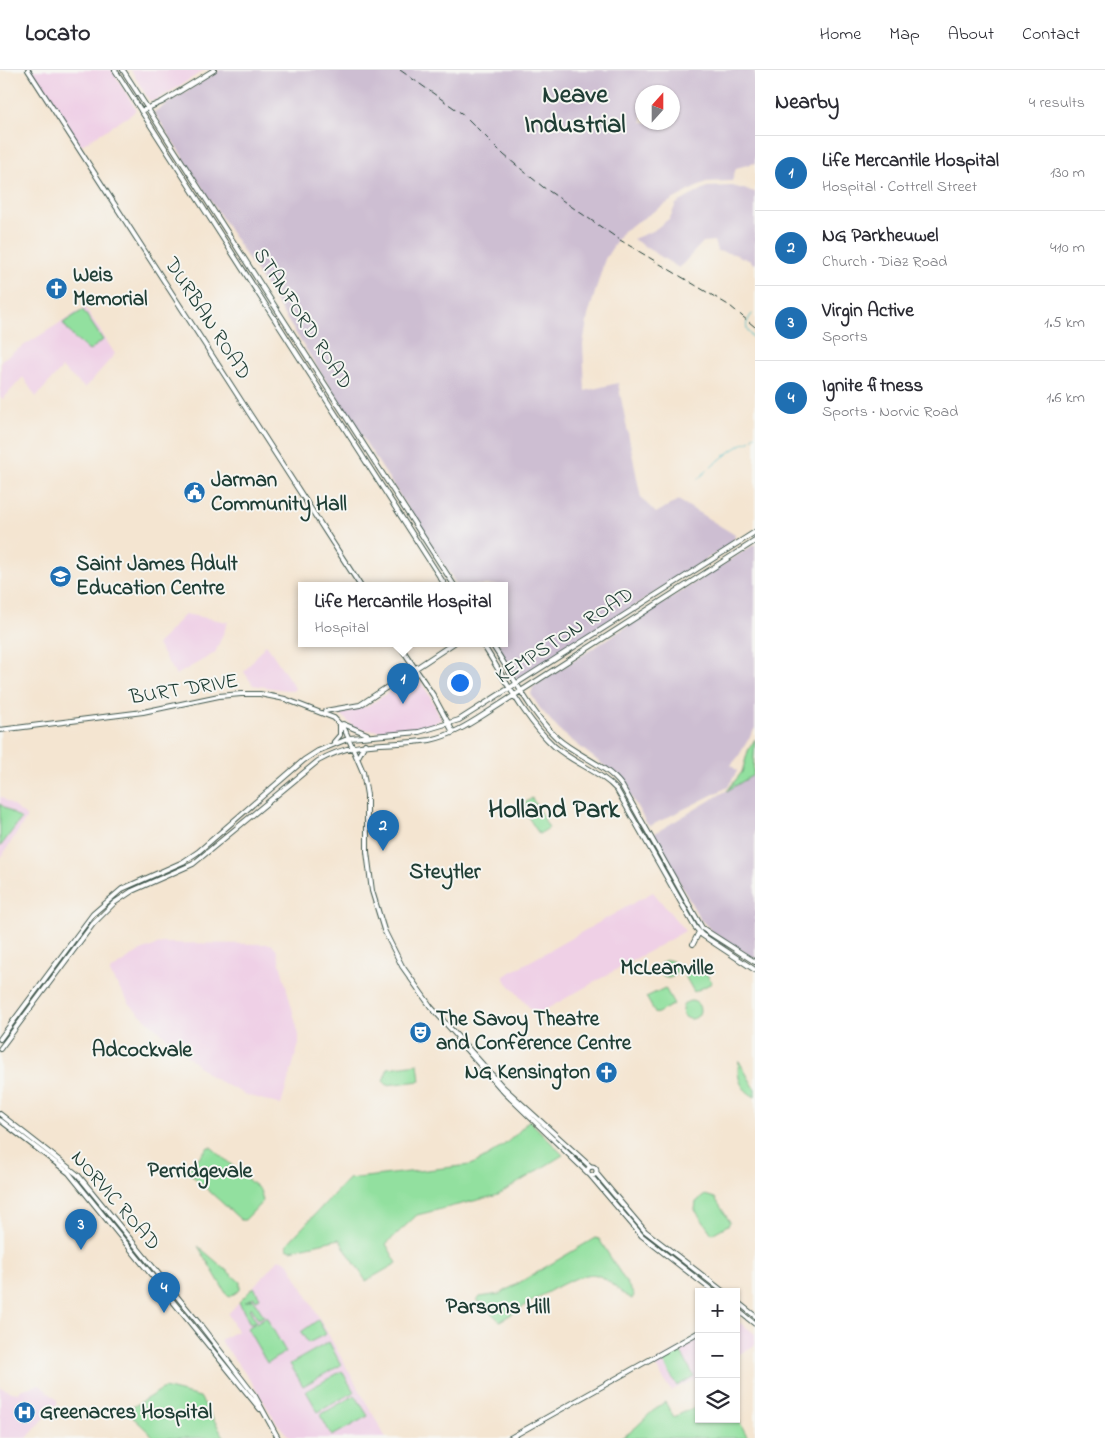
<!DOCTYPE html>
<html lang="en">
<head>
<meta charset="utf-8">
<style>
  :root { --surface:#fff; --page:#f7f7f7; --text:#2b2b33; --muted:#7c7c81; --line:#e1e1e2; --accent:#1f6fb2 }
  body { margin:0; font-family:"Indie Flower",sans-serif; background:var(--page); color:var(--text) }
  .controls { position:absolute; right:15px; bottom:15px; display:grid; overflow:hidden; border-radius:0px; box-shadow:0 1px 4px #0004 }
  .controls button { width:45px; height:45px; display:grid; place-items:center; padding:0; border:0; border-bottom:1px solid var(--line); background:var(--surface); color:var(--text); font:25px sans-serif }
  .compass { position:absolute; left:635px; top:15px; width:45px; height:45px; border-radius:50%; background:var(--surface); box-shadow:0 1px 4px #0004; rotate:21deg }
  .you { position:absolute; left:459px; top:612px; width:18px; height:18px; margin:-12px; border:4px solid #fff; border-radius:50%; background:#1a73e8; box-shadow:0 0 0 8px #1a73e833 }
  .badge { display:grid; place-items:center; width:32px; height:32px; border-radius:50%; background:var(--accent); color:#fff; font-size:16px; font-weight:700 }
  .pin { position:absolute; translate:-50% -41px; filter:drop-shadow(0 1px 2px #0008) }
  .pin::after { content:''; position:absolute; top:26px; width:18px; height:15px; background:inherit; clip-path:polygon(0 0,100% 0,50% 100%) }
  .popup { position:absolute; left:298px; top:512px; width:210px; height:65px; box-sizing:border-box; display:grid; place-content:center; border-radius:0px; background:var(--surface); filter:drop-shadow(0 1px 4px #0005); font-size:16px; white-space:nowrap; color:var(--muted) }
  .popup b { font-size:19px; color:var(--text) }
  .popup::after { content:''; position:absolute; left:50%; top:100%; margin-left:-10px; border:10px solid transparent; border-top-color:var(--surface) }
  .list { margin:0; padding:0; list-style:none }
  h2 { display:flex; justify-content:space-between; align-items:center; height:65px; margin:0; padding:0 20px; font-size:21px }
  h2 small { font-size:16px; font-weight:400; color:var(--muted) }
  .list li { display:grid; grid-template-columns:32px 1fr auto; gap:15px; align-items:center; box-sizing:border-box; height:75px; padding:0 20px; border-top:1px solid var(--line) }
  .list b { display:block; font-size:19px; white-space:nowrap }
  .list p { margin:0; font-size:16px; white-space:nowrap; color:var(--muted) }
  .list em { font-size:16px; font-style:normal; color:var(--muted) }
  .icon { flex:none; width:28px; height:28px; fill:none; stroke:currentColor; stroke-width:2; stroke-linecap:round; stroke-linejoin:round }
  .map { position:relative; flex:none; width:755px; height:1368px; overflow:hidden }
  header { display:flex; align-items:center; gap:30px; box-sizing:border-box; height:70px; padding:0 25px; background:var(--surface); border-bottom:1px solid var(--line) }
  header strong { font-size:24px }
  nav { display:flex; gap:28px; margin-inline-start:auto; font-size:18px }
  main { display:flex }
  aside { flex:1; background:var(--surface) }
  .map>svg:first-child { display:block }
  .built { fill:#efd0e6 }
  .industrial { fill:#cdbed2; fill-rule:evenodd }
  .green { fill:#92e09f; stroke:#588e6a }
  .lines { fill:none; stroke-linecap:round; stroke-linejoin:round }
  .stream { stroke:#50bec7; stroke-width:1 }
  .secondary-casing { stroke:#3f564c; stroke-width:6 }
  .secondary { stroke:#fff; stroke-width:4 }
  .rail { stroke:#1f3d34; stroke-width:1; stroke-dasharray:8 4; stroke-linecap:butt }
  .labels { text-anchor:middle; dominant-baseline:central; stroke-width:4; stroke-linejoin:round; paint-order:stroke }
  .poi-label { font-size:21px; font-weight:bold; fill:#1f3d34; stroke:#f6f6f2; text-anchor:start }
  .street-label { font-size:21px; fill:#1f3d34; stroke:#f6f6f2 }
  .neighbourhood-label { font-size:22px; font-weight:bold; fill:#1f3d34; stroke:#f6f6f2 }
  .district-label { font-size:26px; font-weight:bold; fill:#1f3d34; stroke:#f6f6f2 }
</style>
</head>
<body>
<header>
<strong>Locato</strong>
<nav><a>Home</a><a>Map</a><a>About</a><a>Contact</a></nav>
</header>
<main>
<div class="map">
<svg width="755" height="1368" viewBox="0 0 755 1368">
  <rect width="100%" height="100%" fill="#f6f6f2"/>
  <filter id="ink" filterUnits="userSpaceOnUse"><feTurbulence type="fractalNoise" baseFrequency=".02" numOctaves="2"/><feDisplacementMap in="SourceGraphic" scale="10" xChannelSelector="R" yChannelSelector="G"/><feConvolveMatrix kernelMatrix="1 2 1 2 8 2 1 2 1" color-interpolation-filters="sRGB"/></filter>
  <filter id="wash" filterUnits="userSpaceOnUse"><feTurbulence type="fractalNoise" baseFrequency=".0096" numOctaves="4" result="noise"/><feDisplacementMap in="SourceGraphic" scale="20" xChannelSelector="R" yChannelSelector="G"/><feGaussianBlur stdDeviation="1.12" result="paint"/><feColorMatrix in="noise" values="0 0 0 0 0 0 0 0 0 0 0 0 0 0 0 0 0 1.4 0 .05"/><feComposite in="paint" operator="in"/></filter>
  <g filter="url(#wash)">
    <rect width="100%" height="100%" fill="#f4e5d1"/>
    <!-- built -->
    <path class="built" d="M31 0H112L136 39 132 44 80 76Z
      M131 0H205L155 31 149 30Z
      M85 237 115 284 85 318 62 298 36 327 23 307 3 329 0 327 1 290Z
      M185 544 228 552 215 583 176 605 157 575Z
      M266 574 295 618 293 621 253 615 244 602Z
      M411 607 418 608 430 626 441 649 429 657 391 661 367 660 355 658 340 644 364 636 365 638Z
      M0 726 26 746V749L0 789Z
      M653 822 685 861 536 945 504 909V906Z
      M162 873 271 874 276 878 299 965V974L281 1035 244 1024 211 1007 131 936 110 903V901L138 882Z
      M279 1189 288 1192 386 1368H290L276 1352 251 1311 220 1270 237 1261 228 1244Z
      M736 1253 742 1254 755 1264V1275L736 1286Z
      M699 1268V1307L671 1321 655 1295 656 1292Z
      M37 1315H40L57 1330V1334L27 1368H0V1317L11 1322 20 1323V1320Z"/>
    <!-- industrial -->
    <path class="industrial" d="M220 0H755V93L736 98 732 111 706 112 672 130 623 161 605 189 588 246 583 274 585 321 618 313 641 428 656 443 678 430 735 465 733 472 518 612 493 573H504V515H457L154 42ZM642 22H672V52H642Z
      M732 116 755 122V196L751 191 734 184 717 181 714 171 703 172 679 198 633 169 653 161 670 148 676 134 707 117Z
      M755 474V658L738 687 731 695 737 701 728 717 650 756 647 754 621 709 560 661 539 637 531 624 533 617Z
      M753 705 755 718V889L714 863 700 849 654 766 655 763Z"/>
    <!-- green -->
    <path class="green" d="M83 240 103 270 89 281 74 268 63 253Z
      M755 669 753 705 727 721 742 702 748 681Z
      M532 728 549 758 539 764 521 736Z
      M0 734 21 749 0 777Z
      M659 899a9 9 0 1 1 18 0a9 9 0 1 1-18 0Z
      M702 896 712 913 694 922 685 906Z
      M665 918 674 934 656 944 646 927Z
      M682 940a9 9 0 1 1 18 0a9 9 0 1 1-18 0Z
      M739 991 755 1019V1027C740 1019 736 1007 739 991Z
      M418 994 420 1011 387 1015 383 1011 388 998Z
      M529 1050 563 1085 498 1125 417 1145 386 1174 397 1193 366 1211 339 1169 291 1180 287 1178 288 1173 348 1109 470 1095C492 1086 514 1069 529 1050Z
      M208 1077H211L260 1120 263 1131 245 1150H241L187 1101Z
      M705 1125 715 1128 730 1152 728 1155 712 1164 695 1140 696 1132Z
      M595 1168 599 1169 634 1225 632 1229C619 1223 611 1210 597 1205 577 1199 520 1240 500 1251L477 1230 480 1227 500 1224Z
      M198 1176 240 1212V1220L229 1227 227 1225Z
      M254 1217 260 1228 256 1230 254 1227 245 1232 253 1229 264 1246 258 1249 251 1237 249 1239 256 1251 250 1254 239 1232Z
      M266 1247 286 1282 267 1293 247 1258Z
      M318 1250 326 1264 308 1273 301 1262Z
      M329 1272 341 1295 303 1316 290 1294Z
      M680 1281 694 1306 677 1316 663 1291Z
      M342 1301 354 1322 318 1342 306 1321Z
      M164 1318 200 1327 225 1368H155L126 1341Z
      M355 1325 368 1346 332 1366 320 1345Z
      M665 1332 674 1347 699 1335V1349H736V1345L748 1368H621C638 1359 648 1342 665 1332Z"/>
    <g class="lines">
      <!-- stream -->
      <path class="stream" d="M752 244C742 257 747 259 755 271
        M698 409C711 397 724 385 739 376 746 371 751 373 755 365"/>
    </g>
  </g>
  <g filter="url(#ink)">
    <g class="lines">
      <defs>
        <path id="secondary" d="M28 0 360 515
          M115 0 445 515
          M123 0 454 515
          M141 41 162 32 214 0
          M398 573 433 625 453 662
          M482 573C504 607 524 648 554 676 573 693 600 701 617 720L695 857 702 865 755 900
          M491 573C512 604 530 642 557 668 577 686 606 694 622 716L702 858 755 892
          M325 641 360 635 454 573
          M343 654 367 664
          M0 660 143 642 219 626 241 624H260L285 629 334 648 345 660 363 702 367 725V782L372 821 384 860 402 896 431 937 503 1017 591 1097
          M334 672 340 665V654
          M358 687 365 674
          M693 874 699 862
          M0 969 93 844 122 819 183 792 198 782 304 690 318 681 350 668 419 662 459 650 755 462
          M457 969 504 1022 587 1102
          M0 979 93 854 114 833 132 821 193 794 318 691C359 668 386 677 430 670 450 666 468 655 485 644L755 471
          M0 1044 78 1105 201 1256 255 1326 278 1368
          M0 1050 69 1103 260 1339
          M587.5 1101a4.5 4.5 0 1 1 9 0a4.5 4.5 0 1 1-9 0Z
          M596 1103 645 1161 724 1222
          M590 1105 642 1166 714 1222
          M736 1231 755 1246
          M736 1239 755 1254
          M510 1368 699 1262"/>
      </defs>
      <!-- secondary casing -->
      <use href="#secondary" class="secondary-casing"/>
      <!-- secondary -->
      <use href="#secondary" class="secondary"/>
      <!-- rail -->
      <path class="rail" d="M400 0 464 45 504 85 543 117 620 170 730 236 755 257"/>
    </g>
  </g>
  <!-- icons -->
  <defs>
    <symbol id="church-disc" viewBox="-11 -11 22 22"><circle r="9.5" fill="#1f6fb2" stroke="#f6f6f2"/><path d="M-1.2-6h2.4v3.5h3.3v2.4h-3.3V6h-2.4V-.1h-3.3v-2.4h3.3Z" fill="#fff"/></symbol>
    <symbol id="civic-disc" viewBox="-11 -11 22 22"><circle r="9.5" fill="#1f6fb2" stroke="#f6f6f2"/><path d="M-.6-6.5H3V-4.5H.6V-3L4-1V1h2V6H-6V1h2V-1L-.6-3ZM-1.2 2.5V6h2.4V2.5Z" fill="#fff"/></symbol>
    <symbol id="university-disc" viewBox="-11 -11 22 22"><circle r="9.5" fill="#1f6fb2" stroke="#f6f6f2"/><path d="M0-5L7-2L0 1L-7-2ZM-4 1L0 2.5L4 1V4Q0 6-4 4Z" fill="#fff"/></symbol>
    <symbol id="theatre-disc" viewBox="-11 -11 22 22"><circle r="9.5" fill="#1f6fb2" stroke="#f6f6f2"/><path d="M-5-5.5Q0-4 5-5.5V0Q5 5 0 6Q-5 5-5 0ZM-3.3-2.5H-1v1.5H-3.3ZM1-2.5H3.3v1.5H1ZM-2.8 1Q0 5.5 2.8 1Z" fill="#fff"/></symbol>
    <symbol id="hospital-disc" viewBox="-11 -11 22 22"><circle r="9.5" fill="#1f6fb2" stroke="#f6f6f2"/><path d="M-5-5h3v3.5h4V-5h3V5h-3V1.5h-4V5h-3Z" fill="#fff"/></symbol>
  </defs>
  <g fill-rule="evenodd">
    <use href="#church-disc" x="44" y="206" width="25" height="25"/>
    <use href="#civic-disc" x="182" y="410" width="25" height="25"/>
    <use href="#university-disc" x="48" y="494" width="25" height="25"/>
    <use href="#theatre-disc" x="408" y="950" width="25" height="25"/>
    <use href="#church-disc" x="594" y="990" width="25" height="25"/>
    <use href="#hospital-disc" x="12" y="1330" width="25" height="25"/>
  </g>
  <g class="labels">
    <!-- poi labels -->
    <g class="poi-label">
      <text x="73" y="206">Weis<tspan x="73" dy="24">Memorial</tspan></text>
      <text x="211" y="411">Jarman<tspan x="211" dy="24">Community Hall</tspan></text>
      <text x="76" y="495">Saint James Adult<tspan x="76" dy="24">Education Centre</tspan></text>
      <text x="436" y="950">The Savoy Theatre<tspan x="436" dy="24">and Conference Centre</tspan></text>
      <text x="590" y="1003" text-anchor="end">NG Kensington</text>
      <text x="40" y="1343">Greenacres Hospital</text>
    </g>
    <!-- street labels -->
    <g class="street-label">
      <text transform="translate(207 249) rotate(57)">DURBAN ROAD</text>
      <text transform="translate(302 249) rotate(57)">STANFORD ROAD</text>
      <text transform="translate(565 566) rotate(-33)">KEMPSTON ROAD</text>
      <text transform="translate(184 620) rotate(-9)">BURT DRIVE</text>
      <text transform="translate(115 1131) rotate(49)">NORVIC ROAD</text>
    </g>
    <!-- neighbourhood labels -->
    <g class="neighbourhood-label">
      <text x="445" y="803">Steytler</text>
      <text x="667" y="899">McLeanville</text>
      <text x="142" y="981">Adcockvale</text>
      <text x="200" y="1102">Perridgevale</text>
      <text x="498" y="1238">Parsons Hill</text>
    </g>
    <!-- district labels -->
    <g class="district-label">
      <text x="575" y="26">Neave<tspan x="575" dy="30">Industrial</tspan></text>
      <text x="554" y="741">Holland Park</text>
    </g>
  </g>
</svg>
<div class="controls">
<button>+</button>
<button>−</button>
<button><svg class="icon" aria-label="layers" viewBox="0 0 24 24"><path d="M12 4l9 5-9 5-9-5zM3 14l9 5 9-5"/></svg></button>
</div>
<svg class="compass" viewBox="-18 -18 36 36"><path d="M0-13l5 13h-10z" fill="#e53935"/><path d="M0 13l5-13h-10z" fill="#7c7c81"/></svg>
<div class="you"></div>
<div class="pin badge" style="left:403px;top:634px">1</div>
<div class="popup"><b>Life Mercantile Hospital</b>Hospital</div>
<div class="pin badge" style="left:383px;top:781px">2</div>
<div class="pin badge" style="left:81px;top:1180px">3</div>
<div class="pin badge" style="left:164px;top:1243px">4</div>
</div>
<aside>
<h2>Nearby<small>4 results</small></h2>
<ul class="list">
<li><span class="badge">1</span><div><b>Life Mercantile Hospital</b><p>Hospital · Cottrell Street</p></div><em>130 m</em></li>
<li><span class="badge">2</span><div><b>NG Parkheuwel</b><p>Church · Diaz Road</p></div><em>410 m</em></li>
<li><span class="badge">3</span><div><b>Virgin Active</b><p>Sports</p></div><em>1.5 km</em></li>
<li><span class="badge">4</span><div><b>Ignite fitness</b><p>Sports · Norvic Road</p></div><em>1.6 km</em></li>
</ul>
</aside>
</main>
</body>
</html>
